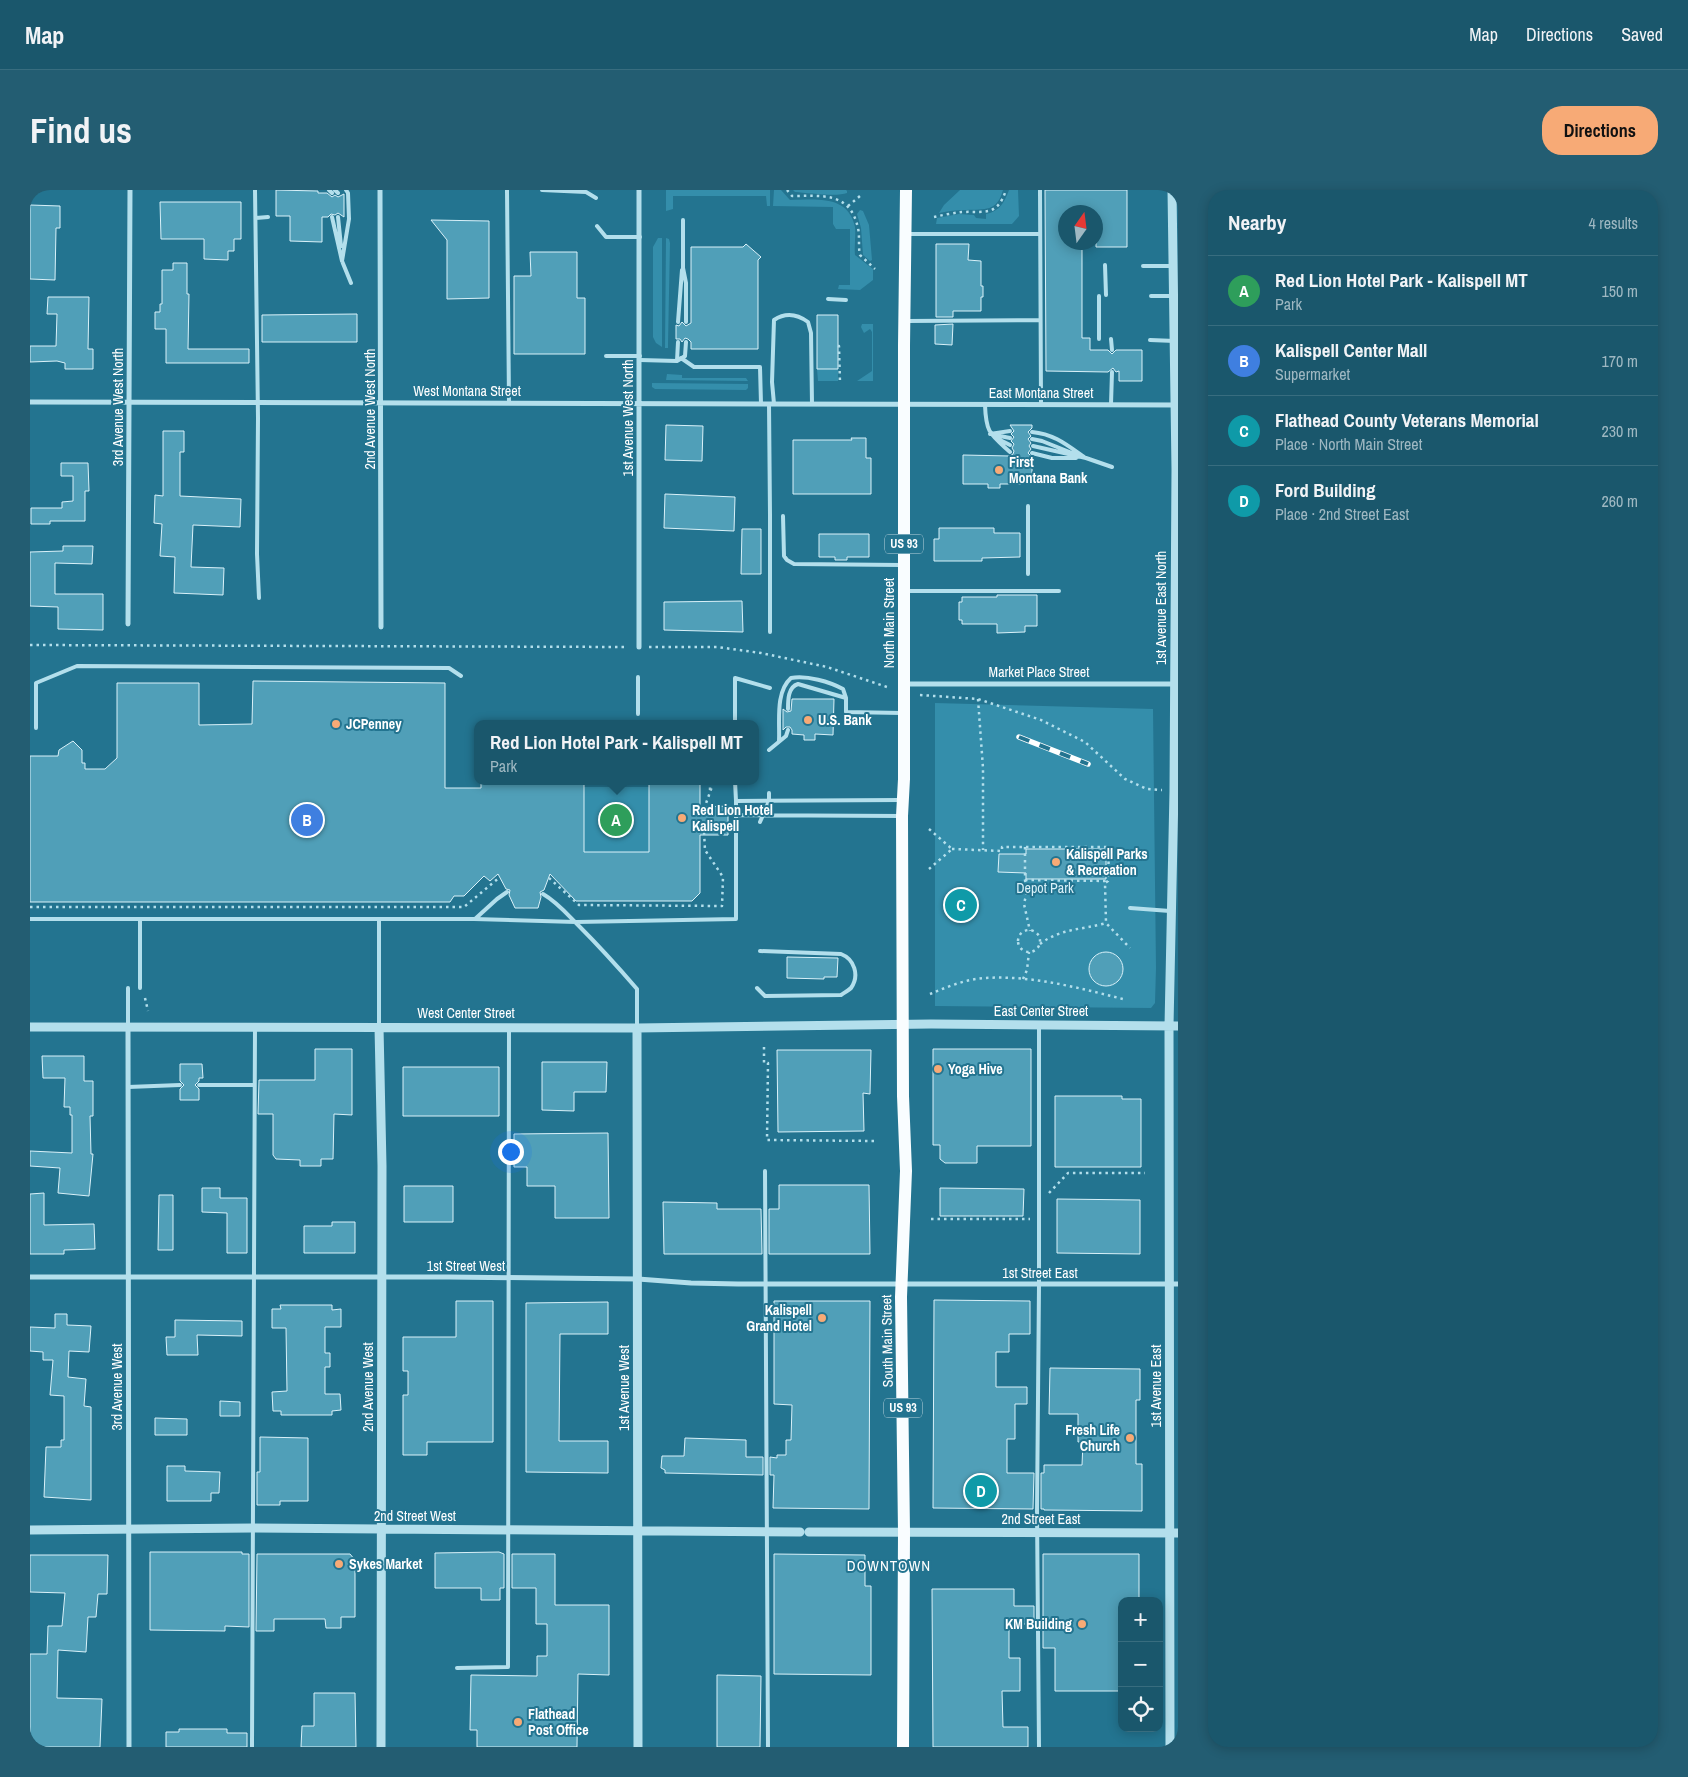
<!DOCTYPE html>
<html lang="en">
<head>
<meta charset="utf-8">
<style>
  :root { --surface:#1a576c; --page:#235d72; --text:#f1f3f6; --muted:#9fb8c2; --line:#386d7f; --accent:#f7aa76 }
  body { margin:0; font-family:"Archivo Narrow",sans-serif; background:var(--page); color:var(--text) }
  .controls { position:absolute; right:15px; bottom:15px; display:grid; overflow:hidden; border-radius:10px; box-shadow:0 2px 12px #0003 }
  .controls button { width:45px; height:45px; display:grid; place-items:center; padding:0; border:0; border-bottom:1px solid var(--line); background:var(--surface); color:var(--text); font:25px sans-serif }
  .compass { position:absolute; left:1028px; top:15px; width:45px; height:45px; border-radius:50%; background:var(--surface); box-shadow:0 2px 12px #0003; rotate:14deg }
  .you { position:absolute; left:480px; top:961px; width:18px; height:18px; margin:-12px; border:4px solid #fff; border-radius:50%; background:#1a73e8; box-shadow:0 0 0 8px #1a73e833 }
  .badge { display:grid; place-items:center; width:32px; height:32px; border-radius:50%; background:var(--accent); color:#fff; font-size:16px; font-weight:700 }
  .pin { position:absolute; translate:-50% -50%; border:2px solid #fff; box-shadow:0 1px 5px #0006 }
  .popup { position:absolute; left:444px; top:530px; width:285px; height:65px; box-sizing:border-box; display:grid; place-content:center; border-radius:10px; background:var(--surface); filter:drop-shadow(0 1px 4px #0005); font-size:16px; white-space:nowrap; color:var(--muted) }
  .popup b { font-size:19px; color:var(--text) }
  .popup::after { content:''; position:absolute; left:50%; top:100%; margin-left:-10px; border:10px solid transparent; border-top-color:var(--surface) }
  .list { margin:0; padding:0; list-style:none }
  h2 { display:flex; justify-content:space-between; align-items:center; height:65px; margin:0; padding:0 20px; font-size:21px }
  h2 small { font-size:16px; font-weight:400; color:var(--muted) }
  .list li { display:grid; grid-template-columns:32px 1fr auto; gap:15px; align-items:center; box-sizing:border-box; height:70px; padding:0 20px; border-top:1px solid var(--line) }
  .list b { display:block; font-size:19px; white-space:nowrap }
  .list p { margin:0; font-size:16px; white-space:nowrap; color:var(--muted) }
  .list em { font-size:16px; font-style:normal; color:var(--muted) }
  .icon { flex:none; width:28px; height:28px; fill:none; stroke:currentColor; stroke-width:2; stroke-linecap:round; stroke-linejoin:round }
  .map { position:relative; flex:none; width:1148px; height:1557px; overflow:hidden; border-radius:20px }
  header { display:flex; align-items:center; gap:30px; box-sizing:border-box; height:70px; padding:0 25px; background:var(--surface); border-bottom:1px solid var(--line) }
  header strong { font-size:24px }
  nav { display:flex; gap:28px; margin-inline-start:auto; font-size:18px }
  .intro { display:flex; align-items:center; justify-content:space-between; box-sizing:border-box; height:120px; padding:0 30px }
  h1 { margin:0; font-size:35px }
  .button { padding:12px 22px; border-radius:20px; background:var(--accent); color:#111; font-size:18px; font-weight:700 }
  main { display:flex; gap:30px; padding:0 30px }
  aside { flex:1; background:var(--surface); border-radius:20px; box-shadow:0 2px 12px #0003 }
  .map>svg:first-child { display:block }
  .green { fill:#348eab }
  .building { fill:#509fb8; stroke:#d9f1f9 }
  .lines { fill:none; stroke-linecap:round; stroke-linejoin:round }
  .path { stroke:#b3dfec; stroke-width:2.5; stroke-dasharray:2.5 4; stroke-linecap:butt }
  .service { stroke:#b3dfec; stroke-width:4 }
  .minor { stroke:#b3dfec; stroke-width:5 }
  .tertiary { stroke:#b3dfec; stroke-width:9 }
  .primary { stroke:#f9fdff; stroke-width:12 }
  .rail-casing { stroke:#fff; stroke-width:5.5 }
  .rail { stroke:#237490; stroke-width:4; stroke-dasharray:11; stroke-linecap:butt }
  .poi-dot { fill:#f7aa76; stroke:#237490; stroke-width:2 }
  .labels { text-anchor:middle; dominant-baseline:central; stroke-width:4; stroke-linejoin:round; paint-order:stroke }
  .shield { fill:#237490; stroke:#bdd5de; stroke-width:1 }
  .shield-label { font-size:12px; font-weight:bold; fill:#fff }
  .street-label { font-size:14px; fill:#fff; stroke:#237490 }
  .poi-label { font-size:14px; font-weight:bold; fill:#fff; stroke:#237490; text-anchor:start }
  .park-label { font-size:14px; fill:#d9f1f9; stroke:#237490 }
  .neighbourhood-label { font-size:15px; letter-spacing:1px; fill:#fff; stroke:#237490 }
</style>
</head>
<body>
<header>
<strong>Map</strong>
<nav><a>Map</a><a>Directions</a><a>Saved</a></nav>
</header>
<div class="intro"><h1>Find us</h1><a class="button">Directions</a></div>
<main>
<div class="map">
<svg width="1148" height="1557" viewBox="0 0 1148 1557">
  <rect width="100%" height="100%" fill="#237490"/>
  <!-- green -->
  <path class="green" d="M636 0H740V16H737L736 6H643V19L636 21Z
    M744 0H751L760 10C785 10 818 4 825 37 826 46 824 56 825 65L843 79V90L830 100 808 99 809 95H820V39H806L803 34V17L743 16Z
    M763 0H816L817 1V3C807 7 778 3 765 2Z
    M930 0H973C967 22 955 19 936 20 927 20 918 21 909 23L914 15Z
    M979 0H988L989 26 982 34H906L907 28 929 24 944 25 946 28 956 29V24C970 21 974 13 979 0Z
    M830 20 833 21 839 35 842 70 840 71 833 65 831 38 827 24Z
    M628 48H632V157L626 153 623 147V57Z
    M636 48 639 49 640 53 638 154V158H635Z
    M832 134H843V191H827L842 181V142L840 139 834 143 831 137Z
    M787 179H808V191H788Z
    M637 184 652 185V188H716L718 191 636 190Z
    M622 193 718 194V198L716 200 625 199 622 197Z
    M905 513 1123 519 1126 778 1125 813 1121 818 905 816Z
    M554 597H619V662H554Z"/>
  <!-- building -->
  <path class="building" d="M246 0 288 1V3H297L302 7 305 5 308 7 314 4V27L308 23 305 25 301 24 298 27H292V52L260 51V26H246Z
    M1015 0H1097V57H1066V22H1036V52H1052V148H1060V160H1078L1082 164 1086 160H1112V191H1089V181L1086 182 1083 178 1078 182 1016 181Z
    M130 12H211V49H204V61H198V70L174 69V49H131Z
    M0 15 30 16V38H26L25 90 0 89Z
    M401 30 459 31V108L417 109V50Z
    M716 54 731 67 728 70V159H661V152L658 149 655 148 652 152 650 149H646V135L649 136 652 132 656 136 661 133V57H713Z
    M906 54H939L938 70 951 71V96H953V107H951V121H923V127H906Z
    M500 62H547V108H555V164H484V86H501Z
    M143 73H157V104H159L158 159H219V173H136V139H125V122H130V114H132V80H143Z
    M18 107H59L58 159H63V179H35V173L27 171 0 172V156H26L27 124H17Z
    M327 124V152H232V125Z
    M787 125H808V179H787Z
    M923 134 922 155 905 154V135Z
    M636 235 673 236 672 271 635 270Z
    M980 235H1002V238L998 242 1001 246 998 249 1001 253 999 256 1001 259 998 263 1002 267V291H991V294H970V298H958V294H933V265L980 266 983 264 984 261 982 258 984 254 981 251 984 247 981 244 984 241Z
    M133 241H154V262H150V306L211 309 210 337 163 335 161 377 194 378 193 405 144 403 145 367 130 366 132 334 124 333 125 305 133 306Z
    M821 248H836V268H841V304H763V250H822Z
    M31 273H58L59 301H55V331H20V334H1V318H32V312L43 311V286H31Z
    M635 304 705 307 704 341 634 338Z
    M909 338H964V343H990V367L952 368V371H904V349H909Z
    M712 339H731V384H711Z
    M789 344H839V367H817V370H805V367H789Z
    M33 356H63L62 374 25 373V404H73V440L28 439V417L0 416V362L33 361Z
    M967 405H1007V436H995V442L967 443V434H932V430H929V412H932V407H967Z
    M712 411 713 442 634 440V412Z
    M223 491 415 493V598H451V591H554V662H619V591H670V617L698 616V645H670V703L662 711H546L520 684 514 700 510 702 511 707 508 718H485L479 705 480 700 476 699 468 684 460 691 454 686 434 706H424L420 712H0V566H28L29 560 43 551 52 560V573H55V579H75L87 568V493H169V535L222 534Z
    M762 509H804L803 545 785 544V550H774V545L762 544V540L760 537H756L753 540V519L757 522 761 521Z
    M996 659H1076V689H996V683L968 682 969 664H996Z
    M1059 779a17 17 0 1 1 34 0a17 17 0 1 1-34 0Z
    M757 767 808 768 807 787H794V789L757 788Z
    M285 859H322V925L304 924 303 969H291V976H270V970L246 969 243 965V924H228L229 890H285Z
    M903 859H1001V956H947V973H915L910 969V955H903Z
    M747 860H841L840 904 833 903 834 941 748 942Z
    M12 866H54V891H63V926H60L61 964H63L59 1006 28 1003 30 978 0 976V961L42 963V925H40V917H34L35 888H13Z
    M512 872H577L576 902H544V921L512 920Z
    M150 874H172L173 888H169V891L165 895 169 899V910H150V899L154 895 150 891Z
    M373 877H469V926H373Z
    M1025 906H1092V909H1111V977H1025Z
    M578 943 579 1028H525V996H497V977H484V944Z
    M749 995H839L840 1064H739V1019H749Z
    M374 996H423V1032H374Z
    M172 998H190V1008H217V1063H197V1023L172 1022Z
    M910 998 994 999 993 1026H910Z
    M14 1003V1035L64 1034 65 1059 34 1060V1064H0V1004Z
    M129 1005H143V1060H128Z
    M1027 1009 1110 1010V1064L1027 1063Z
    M633 1012 687 1013V1019H731L732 1064H634Z
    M302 1032H325V1063H274V1036H302Z
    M904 1110 1000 1111V1144H979V1162H966V1197H997V1214H985V1249H977V1283H1004L1003 1319 903 1318Z
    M426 1111H463V1252H397V1265H373V1205H378V1181H373V1147H426Z
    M744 1111H840L839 1319 743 1318 744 1285H740V1267L747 1268V1265H756V1250H761L762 1215 744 1214Z
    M578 1112V1144H530L529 1251H578V1283L496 1282V1113Z
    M250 1115H302V1120L311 1119V1137H295V1163H300V1177H295V1204H310L311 1220 302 1221V1225H251V1221H243L242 1202 257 1201 256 1138H242V1119H251Z
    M25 1124H37V1135L61 1136 59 1162 39 1161 38 1187 56 1189 54 1216 61 1217V1310L14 1307 16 1257H31V1250H34V1206L20 1205 23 1170H13V1162L0 1161V1137L25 1138Z
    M145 1130 212 1131V1146L167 1145 168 1165H137L136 1147H145Z
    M1020 1178 1110 1179V1210H1106V1274H1112V1321L1014 1320V1319H1011V1283H1014V1275H1052L1053 1252H1048V1224H1019Z
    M190 1211 210 1212V1226H190Z
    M125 1228 157 1229V1245H125Z
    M230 1247 278 1248V1311H250V1315H227V1282H230Z
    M655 1248 716 1250V1267H733V1285L635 1283V1280L631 1278 632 1266H654Z
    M137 1276H155V1281L190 1282 189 1303H181V1311H137Z
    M120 1362H212V1364H219V1437L195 1436V1441L120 1440Z
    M469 1362 474 1364V1398H470V1410H451V1398H405V1363Z
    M227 1364H320L325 1370V1427H311V1438H296L295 1429H244V1441H226Z
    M482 1364H525V1415H579V1485L548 1484 547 1557H447V1540H440L441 1485 507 1486V1466H517V1434H506V1398H482Z
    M744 1364 835 1365V1396H841V1485L744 1484Z
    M1013 1364H1109V1411H1092V1501H1025V1458H1013Z
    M0 1365H78L77 1404H68L66 1427H58L56 1462 28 1460 27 1508 72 1509 70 1557H0V1464H17L18 1436H32L35 1403 0 1402Z
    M902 1399H984V1416H1004V1434H979V1468H990V1501H972L973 1537H998V1557H903Z
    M687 1485 731 1486 730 1557H687Z
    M284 1503H325L326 1557H271L272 1536H284Z
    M149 1539H197V1543H217V1557H136V1542H149Z"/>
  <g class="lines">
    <!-- path -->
    <path class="path" d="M757 0 762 6C791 6 820 1 828 38 830 47 828 56 830 65L845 79
      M818 16 830 6
      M904 27C913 25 923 23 932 22 955 21 967 27 976 0
      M808 156H809L810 193
      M0 455 598 457
      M619 457H687L731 463 797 477 860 498
      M890 505 948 509 1011 530 1055 552 1095 589 1117 599 1132 600
      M948 509 953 578V660
      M680 600V591
      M674 619 684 591
      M899 639 922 659 899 679
      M995 657V690L997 701 994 714 1000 741
      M922 659 972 661V657H1079L1078 691 1075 693 1076 733 1100 758
      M519 688 549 715 692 716 693 687 675 660 674 642
      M995 690 1078 691
      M0 717H434L470 687
      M988 751a11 11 0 1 1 22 0a11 11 0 1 1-22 0Z
      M1010 754C1031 738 1052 740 1076 733
      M993 789 997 780 999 762
      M900 804C917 797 936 789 955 788 1002 785 1049 798 1093 809
      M115 808 118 821
      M734 857V873H738L737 950 845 951
      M1019 1003 1038 983H1115
      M901 1029H1000"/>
    <!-- service -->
    <path class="service" d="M225 0 228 228 227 364 229 408
      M299 0 302 3
      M305 0 308 3
      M477 0 479 212
      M512 0 556 2 566 8
      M1010 0 1011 214
      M302 27 312 71 321 93
      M308 27 311 56
      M226 28 238 27
      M653 30V78L656 93V132
      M567 36 576 47H610
      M877 44H1010
      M312 71 319 29 318 3 316 0
      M1075 75 1076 105
      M1113 76H1143
      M1069 106V149
      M1121 106H1144
      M798 109 816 110
      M877 131 1010 130
      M648 132 652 80
      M1081 149 1082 160
      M1120 150 1145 151
      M576 166H610
      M651 168 664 177H730L731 214
      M610 170 647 171 655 166 656 152
      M647 171 648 152
      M739 214 740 325V442
      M744 214 742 192 744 130C756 122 767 124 778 132L781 143 782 214
      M1081 214 1082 182
      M955 215C956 243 960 244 980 262
      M1002 242C1024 244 1037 255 1054 267
      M960 244 980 241
      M965 245 980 248
      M966 248 980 255
      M1002 249 1012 251 1047 265
      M1003 256 1056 268 1082 277
      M1002 263 1022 268H1046
      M998 316V384
      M753 326 754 366 757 370 764 374 871 375
      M876 401H1029
      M608 487V524
      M758 519C758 510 758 497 768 494L816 508
      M705 534V488L740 498
      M6 538V493L47 476 419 478 431 486
      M749 551C750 532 745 502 761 488 777 485 800 492 813 499L816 508V522L872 523
      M739 560 756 546 758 540
      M705 591 706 611 871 610
      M706 625 871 626
      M730 632 739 611V603
      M513 704C527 712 537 724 548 735 569 756 588 777 607 799V838
      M1100 718 1140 721
      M0 729H444L546 732 706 729V611
      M445 729 467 709 477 702
      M98 798V837
      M110 798V729
      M727 798 735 806 811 805C814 803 819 800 821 798 830 785 824 769 811 764L730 761
      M1009 835V1095L1007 1322 1009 1557
      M349 837V730
      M169 895H224
      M98 897 150 895
      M735 981 738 1557
      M427 1478 478 1477 479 839
      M222 1557 225 837"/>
    <!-- minor -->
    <path class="minor" d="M350 0 351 437
      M0 212 1148 215
      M98 434 100 0
      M609 457V0
      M875 494H1144
      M98 837 99 1557
      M0 1087H419L608 1089 661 1093 708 1094H1148"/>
    <!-- tertiary -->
    <path class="tertiary" d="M0 837 607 838 901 834 1148 836
      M349 837 352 976 351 1557
      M607 838 608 1557
      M0 1340 223 1338 770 1342
      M779 1342 1148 1343
      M1140 1557 1139 836 1144 601 1146 279 1142 0"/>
    <!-- primary -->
    <path class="primary" d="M873 1557 874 1342 871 1107 876 981 873 906 872 626 874 589V156L876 0"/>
    <defs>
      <path id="rail" d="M989 547 1058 574"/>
    </defs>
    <!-- rail casing -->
    <use href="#rail" class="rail-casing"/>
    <!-- rail -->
    <use href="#rail" class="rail"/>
  </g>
  <!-- markers -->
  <g class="poi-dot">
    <circle cx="969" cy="280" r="5"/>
    <circle cx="778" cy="530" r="5"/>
    <circle cx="306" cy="534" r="5"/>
    <circle cx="652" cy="628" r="5"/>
    <circle cx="1026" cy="672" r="5"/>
    <circle cx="908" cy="879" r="5"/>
    <circle cx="792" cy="1128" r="5"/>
    <circle cx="1100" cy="1248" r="5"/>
    <circle cx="309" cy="1374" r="5"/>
    <circle cx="1052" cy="1434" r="5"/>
    <circle cx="488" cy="1532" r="5"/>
  </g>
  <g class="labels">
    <!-- shield labels -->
    <g class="shield">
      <rect x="855" y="344.5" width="38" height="19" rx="4"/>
      <rect x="854" y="1208.5" width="38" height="19" rx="4"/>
    </g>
    <g class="shield-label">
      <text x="874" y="354">US 93</text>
      <text x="873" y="1218">US 93</text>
    </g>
    <!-- street labels -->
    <g class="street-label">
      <text x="437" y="201">West Montana Street</text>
      <text x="1011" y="203">East Montana Street</text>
      <text transform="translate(88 217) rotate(-90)">3rd Avenue West North</text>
      <text transform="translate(340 219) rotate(-90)">2nd Avenue West North</text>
      <text transform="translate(598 228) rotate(-90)">1st Avenue West North</text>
      <text transform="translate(1131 418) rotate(-90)">1st Avenue East North</text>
      <text transform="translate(859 433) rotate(-90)">North Main Street</text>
      <text x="1009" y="482">Market Place Street</text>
      <text x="1011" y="821">East Center Street</text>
      <text x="436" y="823">West Center Street</text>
      <text x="436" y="1076">1st Street West</text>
      <text x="1010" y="1083">1st Street East</text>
      <text transform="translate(857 1151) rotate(-91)">South Main Street</text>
      <text transform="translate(1126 1196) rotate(-90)">1st Avenue East</text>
      <text transform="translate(87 1197) rotate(-90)">3rd Avenue West</text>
      <text transform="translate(338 1197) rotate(-90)">2nd Avenue West</text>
      <text transform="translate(594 1198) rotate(-90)">1st Avenue West</text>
      <text x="385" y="1326">2nd Street West</text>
      <text x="1011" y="1329">2nd Street East</text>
    </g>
    <!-- poi labels -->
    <g class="poi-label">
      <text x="979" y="272">First<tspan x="979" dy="16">Montana Bank</tspan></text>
      <text x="788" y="530">U.S. Bank</text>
      <text x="316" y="534">JCPenney</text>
      <text x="662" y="620">Red Lion Hotel<tspan x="662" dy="16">Kalispell</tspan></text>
      <text x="1036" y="664">Kalispell Parks<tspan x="1036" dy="16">&amp; Recreation</tspan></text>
      <text x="918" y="879">Yoga Hive</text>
      <text x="782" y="1120" text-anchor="end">Kalispell<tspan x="782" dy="16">Grand Hotel</tspan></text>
      <text x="1090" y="1240" text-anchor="end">Fresh Life<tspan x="1090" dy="16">Church</tspan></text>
      <text x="319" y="1374">Sykes Market</text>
      <text x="1042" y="1434" text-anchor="end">KM Building</text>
      <text x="498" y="1524">Flathead<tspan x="498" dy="16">Post Office</tspan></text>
    </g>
    <!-- park labels -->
    <g class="park-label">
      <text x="1015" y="698">Depot Park</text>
    </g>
    <!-- neighbourhood labels -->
    <g class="neighbourhood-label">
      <text x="859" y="1375">DOWNTOWN</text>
    </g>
  </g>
</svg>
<div class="controls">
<button>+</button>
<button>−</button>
<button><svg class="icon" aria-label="locate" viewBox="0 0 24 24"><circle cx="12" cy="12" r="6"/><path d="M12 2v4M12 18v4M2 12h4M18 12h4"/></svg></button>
</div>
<svg class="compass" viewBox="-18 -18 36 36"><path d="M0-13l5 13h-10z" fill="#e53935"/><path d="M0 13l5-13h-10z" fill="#9fb8c2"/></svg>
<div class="you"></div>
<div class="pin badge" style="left:586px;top:630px;background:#2e9e5b">A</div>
<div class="popup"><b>Red Lion Hotel Park - Kalispell MT</b>Park</div>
<div class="pin badge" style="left:277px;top:630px;background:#3f7fe0">B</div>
<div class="pin badge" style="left:931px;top:715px;background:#0f9aa8">C</div>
<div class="pin badge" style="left:951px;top:1301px;background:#0f9aa8">D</div>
</div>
<aside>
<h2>Nearby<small>4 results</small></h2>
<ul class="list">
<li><span class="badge" style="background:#2e9e5b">A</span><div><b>Red Lion Hotel Park - Kalispell MT</b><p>Park</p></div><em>150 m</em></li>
<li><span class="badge" style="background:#3f7fe0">B</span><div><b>Kalispell Center Mall</b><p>Supermarket</p></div><em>170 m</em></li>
<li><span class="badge" style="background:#0f9aa8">C</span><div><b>Flathead County Veterans Memorial</b><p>Place · North Main Street</p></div><em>230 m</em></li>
<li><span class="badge" style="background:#0f9aa8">D</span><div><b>Ford Building</b><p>Place · 2nd Street East</p></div><em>260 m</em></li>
</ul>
</aside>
</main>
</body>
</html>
